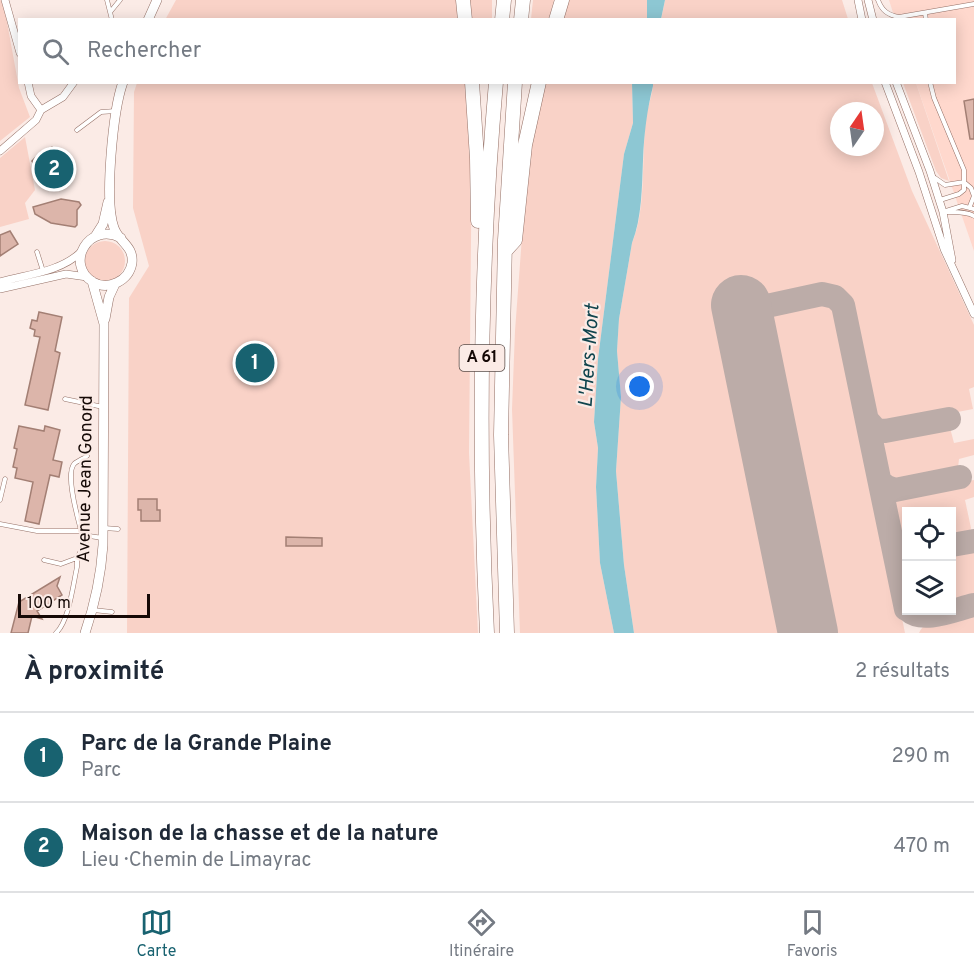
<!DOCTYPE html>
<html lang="fr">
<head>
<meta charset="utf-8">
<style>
  :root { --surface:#fff; --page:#f2f2f3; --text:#1f2937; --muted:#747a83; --line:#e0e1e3; --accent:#186270 }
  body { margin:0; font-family:Overpass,sans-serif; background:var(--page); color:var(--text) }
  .controls { position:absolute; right:18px; bottom:18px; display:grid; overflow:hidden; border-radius:0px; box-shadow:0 3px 15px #0003 }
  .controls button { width:54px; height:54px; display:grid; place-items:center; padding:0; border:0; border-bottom:2px solid var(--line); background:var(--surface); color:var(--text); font:30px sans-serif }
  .compass { position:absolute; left:830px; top:102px; width:54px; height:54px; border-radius:50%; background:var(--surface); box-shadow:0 3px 15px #0003; rotate:13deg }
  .scale { position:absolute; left:18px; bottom:15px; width:132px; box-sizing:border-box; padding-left:6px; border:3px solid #150906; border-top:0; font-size:16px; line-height:21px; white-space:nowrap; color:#150906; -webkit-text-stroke:4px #fbebe6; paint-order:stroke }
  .you { position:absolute; left:640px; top:387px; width:21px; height:21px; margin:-15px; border:4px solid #fff; border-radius:50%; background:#1a73e8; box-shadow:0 0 0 9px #1a73e833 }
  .badge { display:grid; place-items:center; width:39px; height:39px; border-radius:50%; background:var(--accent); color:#fff; font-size:20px; font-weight:700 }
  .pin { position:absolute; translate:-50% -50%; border:3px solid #fff; box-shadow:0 2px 6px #0006 }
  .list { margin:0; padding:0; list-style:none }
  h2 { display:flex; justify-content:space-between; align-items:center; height:78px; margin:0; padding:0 24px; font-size:26px }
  h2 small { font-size:20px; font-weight:400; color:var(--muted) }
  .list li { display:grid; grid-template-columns:39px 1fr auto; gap:18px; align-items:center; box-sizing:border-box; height:90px; padding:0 24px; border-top:2px solid var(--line) }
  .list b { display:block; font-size:22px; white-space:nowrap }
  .list p { margin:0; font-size:20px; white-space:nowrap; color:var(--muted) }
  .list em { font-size:20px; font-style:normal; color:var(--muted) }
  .icon { flex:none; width:33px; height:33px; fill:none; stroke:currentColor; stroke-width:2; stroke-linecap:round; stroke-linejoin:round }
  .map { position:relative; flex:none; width:974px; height:633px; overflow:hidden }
  .search { position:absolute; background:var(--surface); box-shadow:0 3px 15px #0003; left:18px; right:18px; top:18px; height:66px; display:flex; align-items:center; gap:15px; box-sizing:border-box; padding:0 21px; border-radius:0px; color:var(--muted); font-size:22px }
  .sheet { height:258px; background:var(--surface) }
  nav { display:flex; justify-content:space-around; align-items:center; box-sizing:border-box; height:84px; border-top:2px solid var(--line); background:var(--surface); font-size:16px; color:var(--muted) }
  nav a { display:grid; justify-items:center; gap:3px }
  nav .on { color:var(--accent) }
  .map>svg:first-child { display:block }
  .built { fill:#ffd8cd }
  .green { fill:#f9d2c7; fill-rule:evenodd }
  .water { fill:#8dc7d3 }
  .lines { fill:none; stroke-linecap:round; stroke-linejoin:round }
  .taxiway { stroke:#bcaca8; stroke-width:24 }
  .runway { stroke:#bcaca8; stroke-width:60 }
  .building { fill:#dcb5aa; stroke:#a37f74; stroke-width:1.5 }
  .service-casing { stroke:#957167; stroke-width:5 }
  .minor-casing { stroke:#957167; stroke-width:8 }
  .tertiary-casing { stroke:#957167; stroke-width:10 }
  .motorway-casing { stroke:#957167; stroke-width:15 }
  .service { stroke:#fff; stroke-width:4 }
  .minor { stroke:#fff; stroke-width:7 }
  .tertiary { stroke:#fff; stroke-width:9 }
  .motorway { stroke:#fff; stroke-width:14 }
  .labels { text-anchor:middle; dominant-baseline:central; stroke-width:4.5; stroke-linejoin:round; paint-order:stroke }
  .shield { fill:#fbebe6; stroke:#5a4d49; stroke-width:1.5 }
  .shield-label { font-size:16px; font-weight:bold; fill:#150906 }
  .street-label { font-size:18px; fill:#150906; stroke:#fbebe6 }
  .water-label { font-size:20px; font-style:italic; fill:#10444d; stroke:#fbebe6 }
</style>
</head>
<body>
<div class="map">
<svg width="974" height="633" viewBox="0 0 974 633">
  <rect width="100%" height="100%" fill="#fbebe6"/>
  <!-- built -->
  <path class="built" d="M889 0H974V251L916 83 954 82V20L895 19Z"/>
  <!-- green -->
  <path class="green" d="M0 0H3L19 88 30 117 0 141Z
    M176 0H457L460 20H165Z
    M468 0H492V19H470Z
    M533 0H554L549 19H531Z
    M567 0H647L648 17 647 19 562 20Z
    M665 0H842L848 19 661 20Z
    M137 83H466L472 136 469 453 478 633H127L129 298 149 266 133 208 134 92Z
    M545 83H632L633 123 624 154 598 359 594 422 598 448 596 487 600 563 614 633H520L512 409 515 331 526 183 530 154Z
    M653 83H872L912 191 974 325V387L969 389 973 409 881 427 874 419 851 309C846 294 837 289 822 287L722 307 789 633H634L624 565 616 471 621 397 617 351 619 319 632 243C647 208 641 156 646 119 647 107 653 95 653 83ZM839 111H875V147H839Z
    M903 83H916L949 181 941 178 936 171Z
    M25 137 35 190 25 203 29 219 0 227V158Z
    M85 261a20 20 0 1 1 40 0a20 20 0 1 1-40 0Z
    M827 300 834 303 841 318 905 633H828L766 331 770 317 776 311Z
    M949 424 954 443 974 439V455L959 459 958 468 954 473C936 477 899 490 885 476L879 446 882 439Z
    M974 480V497L965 500 971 528 968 536 952 540V512H906V548L898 539C895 523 885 501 905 493Z
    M967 548 974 553V600L952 605V550Z
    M974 610V633H919C926 616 958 615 974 610Z"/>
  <!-- water -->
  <path class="water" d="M647 0H665L661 19H647Z
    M632 83H653V86C647 110 644 134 643 160 642 186 642 218 632 243L619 319 617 351 621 397 616 471 624 565 634 633H614L600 563 596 487 598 448 594 422 598 359 624 154 633 123Z"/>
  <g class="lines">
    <!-- taxiway -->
    <path class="taxiway" d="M746 331 750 315 762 307 822 294 835 297 843 305 906 609
      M868 421 876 430 885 431 949 419
      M880 482 887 487 895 490 960 477
      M952 545 974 541
      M908 610C923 624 956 609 974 605"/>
    <!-- runway -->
    <path class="runway" d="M741 305 808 633"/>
  </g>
  <!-- building -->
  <path class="building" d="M974 99V139H970L964 101Z
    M52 147 59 152 66 161 71 174 63 179 61 184 51 188 32 161 41 152Z
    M61 199 79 202 81 205 77 210V225L75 227 51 223 35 214 33 207Z
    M10 231 18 244 0 256V235Z
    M39 312 62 317 55 351 60 353 48 410 25 405 40 337 34 336 35 330 30 328 32 320 37 321Z
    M19 426 44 431 45 426 60 430 53 460 62 462 59 477 50 475 39 524 25 521 33 482 15 478 17 468 13 467 17 449 14 448Z
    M138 499H157V510H160V521H141V510H138Z
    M286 537 322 538V546H286Z
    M60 577 57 586 62 595 37 611 42 619 32 616 28 633H11L19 602Z"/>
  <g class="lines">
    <defs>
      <path id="service" d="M107 0 112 20
        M878 0C882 11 888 15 899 17L974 4
        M111 11 120 0
        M925 13 926 20
        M930 82 934 98 964 170V190L959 194 940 200
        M77 130 101 112 116 111
        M935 178 945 185 964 182
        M965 183 971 188 974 196 970 206
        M946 211 962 206 974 209
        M944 212C953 212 966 211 974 216
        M37 252 43 271
        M65 399 103 407
        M87 456C83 459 77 461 74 464 65 475 78 518 81 531L89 536 103 538
        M0 500 5 479
        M0 524 37 531H81
        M104 528 118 529
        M44 560 61 564 77 558 89 536
        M93 610 112 612
        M56 633C69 621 73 585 77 567V558"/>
      <path id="minor" d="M5 0 20 53
        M858 0 862 20
        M868 0 873 20
        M28 82 31 96 41 110
        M885 82 919 172 944 249 974 314
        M896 82 930 171 943 212 952 260
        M0 151 36 120 41 110 63 97 74 82
        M0 282C28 274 60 272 81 252
        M0 289 66 274 87 277"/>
      <path id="tertiary" d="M148 20 157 0
        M96 235 103 224 108 202
        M121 238C89 221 64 264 93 282 108 291 129 281 132 263 134 246 119 242 114 228 104 201 113 110 123 82
        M105 319 109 297 115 284
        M85 633C95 604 101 575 103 545L104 324 92 281"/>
      <path id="motorway" d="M463 0 465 20
        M502 20 504 0
        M521 20 523 0
        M556 20 562 0
        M472 82 477 158 478 221
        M505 251 515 240 525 145 539 82
        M487 633C478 450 480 265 496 82
        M507 633 501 435 505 240 515 82"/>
    </defs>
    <!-- service casing -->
    <use href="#service" class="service-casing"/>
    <!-- minor casing -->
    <use href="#minor" class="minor-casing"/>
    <!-- tertiary casing -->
    <use href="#tertiary" class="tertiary-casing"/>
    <!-- motorway casing -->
    <use href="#motorway" class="motorway-casing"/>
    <!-- service -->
    <use href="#service" class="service"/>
    <!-- minor -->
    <use href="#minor" class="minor"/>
    <!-- tertiary -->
    <use href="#tertiary" class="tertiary"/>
    <!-- motorway -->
    <use href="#motorway" class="motorway"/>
  </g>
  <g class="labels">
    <!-- shield labels -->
    <rect class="shield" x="459.5" y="345" width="45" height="26" rx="4.5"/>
    <g class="shield-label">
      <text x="482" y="358">A 61</text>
    </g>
    <!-- street labels -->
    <g class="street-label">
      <text transform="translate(86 479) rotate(-89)">Avenue Jean Gonord</text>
    </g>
    <!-- water labels -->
    <g class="water-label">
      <text transform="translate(590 356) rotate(-86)">L'Hers-Mort</text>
    </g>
  </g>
</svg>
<div class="controls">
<button><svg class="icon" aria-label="locate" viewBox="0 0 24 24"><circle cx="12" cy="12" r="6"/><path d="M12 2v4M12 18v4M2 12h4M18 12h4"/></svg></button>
<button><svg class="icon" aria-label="layers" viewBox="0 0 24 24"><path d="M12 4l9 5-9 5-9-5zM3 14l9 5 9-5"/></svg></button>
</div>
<svg class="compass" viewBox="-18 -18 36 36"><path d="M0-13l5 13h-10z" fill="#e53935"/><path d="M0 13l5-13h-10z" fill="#747a83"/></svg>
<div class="scale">100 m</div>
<div class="you"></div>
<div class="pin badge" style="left:255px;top:363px">1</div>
<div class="pin badge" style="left:54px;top:169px">2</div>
<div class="search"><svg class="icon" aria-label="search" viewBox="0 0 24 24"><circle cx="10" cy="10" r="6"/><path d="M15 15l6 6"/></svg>Rechercher</div>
</div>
<section class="sheet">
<h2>À proximité<small>2 résultats</small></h2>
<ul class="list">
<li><span class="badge">1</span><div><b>Parc de la Grande Plaine</b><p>Parc</p></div><em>290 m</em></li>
<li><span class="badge">2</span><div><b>Maison de la chasse et de la nature</b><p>Lieu · Chemin de Limayrac</p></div><em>470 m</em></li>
</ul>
</section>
<nav>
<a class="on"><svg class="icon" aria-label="map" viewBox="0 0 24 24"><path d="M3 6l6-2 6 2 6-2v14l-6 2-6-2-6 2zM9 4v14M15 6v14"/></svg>Carte</a>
<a><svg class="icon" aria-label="directions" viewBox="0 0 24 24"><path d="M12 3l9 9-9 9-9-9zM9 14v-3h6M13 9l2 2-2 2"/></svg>Itinéraire</a>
<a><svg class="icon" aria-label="saved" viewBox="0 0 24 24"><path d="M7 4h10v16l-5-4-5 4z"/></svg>Favoris</a>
</nav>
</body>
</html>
